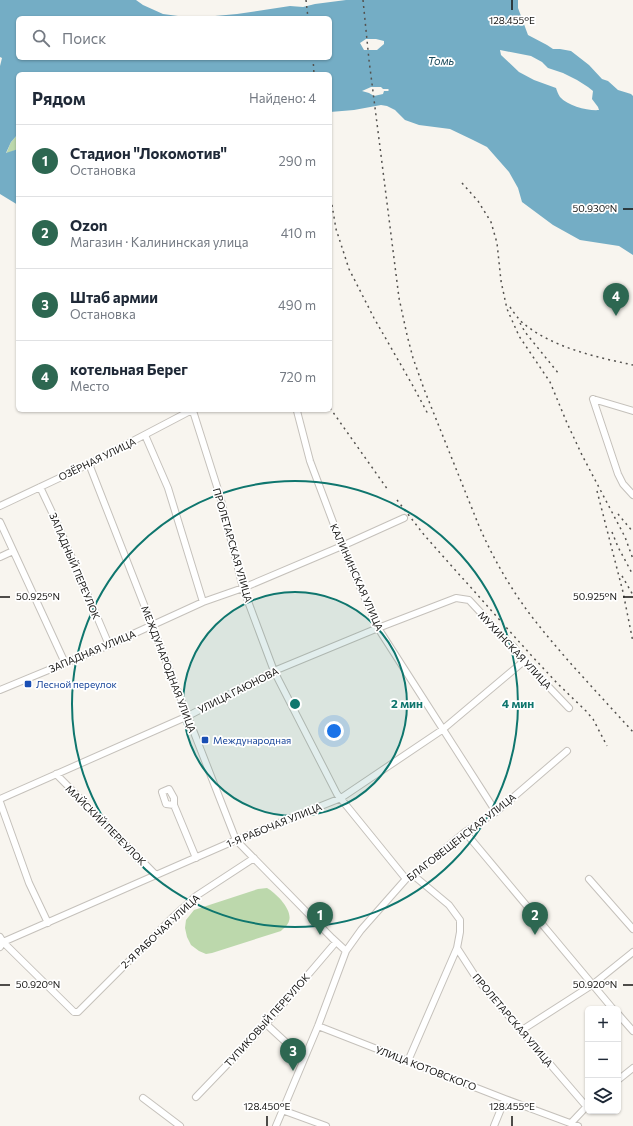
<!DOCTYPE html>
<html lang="ru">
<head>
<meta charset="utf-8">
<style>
  :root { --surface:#fff; --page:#f6f6f7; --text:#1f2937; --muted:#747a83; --line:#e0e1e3; --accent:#2d6751 }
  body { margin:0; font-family:Commissioner,sans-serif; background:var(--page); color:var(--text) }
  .controls { position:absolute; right:12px; bottom:12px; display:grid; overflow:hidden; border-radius:6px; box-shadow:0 1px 3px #0004 }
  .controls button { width:36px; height:36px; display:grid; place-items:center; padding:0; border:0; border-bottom:1px solid var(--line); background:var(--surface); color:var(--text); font:20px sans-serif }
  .you { position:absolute; left:334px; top:731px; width:14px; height:14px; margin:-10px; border:3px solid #fff; border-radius:50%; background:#1a73e8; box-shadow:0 0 0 6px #1a73e833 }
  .badge { display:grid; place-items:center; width:26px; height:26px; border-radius:50%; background:var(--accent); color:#fff; font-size:13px; font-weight:700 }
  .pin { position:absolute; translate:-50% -33px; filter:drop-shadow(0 1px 2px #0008) }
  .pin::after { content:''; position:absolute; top:21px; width:14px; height:12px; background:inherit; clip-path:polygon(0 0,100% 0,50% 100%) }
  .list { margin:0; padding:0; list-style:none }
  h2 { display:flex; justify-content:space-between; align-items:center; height:52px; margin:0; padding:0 16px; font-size:17px }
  h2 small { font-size:13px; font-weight:400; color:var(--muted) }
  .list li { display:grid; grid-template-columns:26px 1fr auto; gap:12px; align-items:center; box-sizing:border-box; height:72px; padding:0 16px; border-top:1px solid var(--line) }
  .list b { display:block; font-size:15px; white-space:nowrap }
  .list p { margin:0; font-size:13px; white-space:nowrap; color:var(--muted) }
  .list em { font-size:13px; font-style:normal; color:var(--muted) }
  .icon { flex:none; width:22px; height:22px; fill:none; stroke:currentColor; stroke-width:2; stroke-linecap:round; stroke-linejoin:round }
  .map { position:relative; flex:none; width:633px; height:1126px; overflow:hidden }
  .search { position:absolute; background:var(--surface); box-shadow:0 1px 3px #0004; left:16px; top:16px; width:316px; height:44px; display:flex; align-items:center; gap:10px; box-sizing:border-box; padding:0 14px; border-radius:6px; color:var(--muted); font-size:15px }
  .panel { position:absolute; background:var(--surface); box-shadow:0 1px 3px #0004; left:16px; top:72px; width:316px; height:340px; border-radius:6px }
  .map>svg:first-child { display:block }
  .green { fill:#bcd8ac }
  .water { fill:#74adc5; fill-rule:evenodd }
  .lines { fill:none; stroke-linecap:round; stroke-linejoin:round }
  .minor-casing { stroke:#c5c1bb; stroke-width:8 }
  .minor { stroke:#fff; stroke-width:6 }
  .rail { stroke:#54524f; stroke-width:1.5; stroke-dasharray:2 4; stroke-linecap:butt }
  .ticks { fill:none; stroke:#161513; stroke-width:1.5 }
  .ring { fill:none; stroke:#0f766e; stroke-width:2 }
  .transit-dot { fill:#1a4fb4; stroke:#fff; stroke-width:1.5 }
  .labels { text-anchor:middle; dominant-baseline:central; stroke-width:3.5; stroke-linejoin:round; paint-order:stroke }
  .street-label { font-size:10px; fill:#161513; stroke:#fff }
  .transit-label { font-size:10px; fill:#164399; stroke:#fff; text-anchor:start }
  .water-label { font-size:11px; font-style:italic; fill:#174859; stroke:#fff }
  .ticks-label { font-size:10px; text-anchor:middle; fill:#161513; stroke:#fff; stroke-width:3.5; stroke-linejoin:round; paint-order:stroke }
  .centre { fill:#0f766e; stroke:#fff; stroke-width:2 }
  .ring-label { font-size:12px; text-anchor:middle; font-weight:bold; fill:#0f766e; stroke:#fff; stroke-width:3.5; stroke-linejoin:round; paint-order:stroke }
</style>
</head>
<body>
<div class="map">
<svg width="633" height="1126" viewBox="0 0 633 1126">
  <rect width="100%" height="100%" fill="#f8f5ef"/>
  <!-- green -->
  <path class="green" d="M18 134V149L6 154 11 142Z
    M267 888C276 893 293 910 289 921 288 925 284 928 281 931L212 953 206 954 199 951 191 945 187 937 185 928 186 920 194 910 258 889Z"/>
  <!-- water -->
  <path class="water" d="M0 0H136L143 5 163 14 193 18 237 14 290 6 303 7 315 4 346 0H518V8L528 35 547 45 553 49H560L571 51 589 65 602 79 608 81 618 90 631 94 633 96V255L619 246 580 240 553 225 522 202 518 188 509 172 487 147 473 140 450 129 419 125 405 120 395 110 387 106 381 105 354 110 330 112V74H18V134L11 142 6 153 18 149V205L0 194V66L2 58 0 57ZM18 18H330V58H18ZM366 39H376L384 41V44L377 50H364L360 43ZM500 50 531 56 542 62 548 68 563 73 577 80 588 87 593 91 592 99 598 107 599 110C588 111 568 106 560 97 558 94 557 91 556 88L534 80 519 72 501 55ZM371 87H381L383 89H388L389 90 388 91H384L383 94 374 96 369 93 362 91Z"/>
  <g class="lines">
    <defs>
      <path id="minor" d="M593 399 618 474 623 484 633 495
        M593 399 633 411
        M297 411 310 461 342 546 378 628 496 812
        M145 435 168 488 203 602
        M89 464 236 840 332 938 346 951
        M40 487 58 525 109 645
        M0 506 89 464 190 411H193L220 496 243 588 274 671 337 794 406 879
        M0 522 65 663
        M0 557 13 551
        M0 690 109 645 203 602 243 588 342 546 404 518
        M56 774 156 875
        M0 799 188 716 274 671 378 628 456 598 469 600 482 614 496 631 514 647 524 661 569 708
        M0 802 29 883 48 923
        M174 805 166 804 162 792 169 789 174 798V805L196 858
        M465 832 613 1009
        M413 875 449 905 460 920V932L457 948 477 979 586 1106
        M589 879 633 929
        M0 937 3 942 74 1012H78L172 918 196 896 254 858
        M0 947 3 942 236 840 341 798 442 730 524 661
        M618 1014 633 1031
        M266 1024 304 1059
        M318 1026 505 1099 578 1126
        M522 1030 592 985 633 952
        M408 1061 457 948
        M618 1080 633 1068
        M196 1097 266 1024 336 942
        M143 1098 180 1126
        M282 1110 326 1126
        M571 1123 588 1105
        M276 1126 318 1026 346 951 361 930 406 879 413 875 465 832 496 812 567 751
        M494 1126 505 1099"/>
    </defs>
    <!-- minor casing -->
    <use href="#minor" class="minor-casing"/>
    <!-- minor -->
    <use href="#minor" class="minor"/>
    <!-- rail -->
    <path class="rail" d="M306 0 308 18
      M363 0 369 60 399 298 407 335 413 358 424 389 479 526C492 556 509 586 529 613 561 655 598 693 633 732
      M313 58 314 74
      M462 183 478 201 491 222 497 243 501 281 507 309 519 336 550 382 567 423 582 455 625 537 633 559
      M330 193 336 229 349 269 374 318 413 386 429 416
      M510 307C514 313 519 320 524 324 554 348 596 357 633 365
      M520 323 525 332 559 374
      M330 408 388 490
      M597 491 623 592 633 642
      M397 500 425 536 530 654 557 683 586 711 593 719 607 746
      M618 514 633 532
      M612 532 618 547 633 575
      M622 576 633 595"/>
  </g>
  <!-- ticks -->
  <path class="ticks" d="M512 0V10M623 209H633M0 597H10M623 597H633M0 985H10M623 985H633M267 1116V1126M512 1116V1126"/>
  <!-- distance rings -->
  <circle cx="295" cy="704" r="112" fill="#0f766e" fill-opacity=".12"/>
  <g class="ring">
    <circle cx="295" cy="704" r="112"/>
    <circle cx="295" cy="704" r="223"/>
  </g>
  <!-- markers -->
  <g class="transit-dot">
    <rect x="24" y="680" width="8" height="8" rx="2"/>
    <rect x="201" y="736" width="8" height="8" rx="2"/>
  </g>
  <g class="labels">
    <!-- street labels -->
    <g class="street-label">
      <text transform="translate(97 459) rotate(-26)">ОЗЁРНАЯ УЛИЦА</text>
      <text transform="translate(233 545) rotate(74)">ПРОЛЕТАРСКАЯ УЛИЦА</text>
      <text transform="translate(75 566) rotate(67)">ЗАПАДНЫЙ ПЕРЕУЛОК</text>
      <text transform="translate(357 577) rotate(66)">КАЛИНИНСКАЯ УЛИЦА</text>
      <text transform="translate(515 650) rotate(47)">МУХИНСКАЯ УЛИЦА</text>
      <text transform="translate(92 651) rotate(-23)">ЗАПАДНАЯ УЛИЦА</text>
      <text transform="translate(169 669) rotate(69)">МЕЖДУНАРОДНАЯ УЛИЦА</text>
      <text transform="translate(238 690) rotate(-27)">УЛИЦА ГАЮНОВА</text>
      <text transform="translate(106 825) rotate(45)">МАЙСКИЙ ПЕРЕУЛОК</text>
      <text transform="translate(274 825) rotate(-22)">1-Я РАБОЧАЯ УЛИЦА</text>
      <text transform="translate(461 837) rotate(-38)">БЛАГОВЕЩЕНСКАЯ УЛИЦА</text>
      <text transform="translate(160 931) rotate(-43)">2-Я РАБОЧАЯ УЛИЦА</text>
      <text transform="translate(267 1020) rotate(-48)">ТУПИКОВЫЙ ПЕРЕУЛОК</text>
      <text transform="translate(513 1020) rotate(50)">ПРОЛЕТАРСКАЯ УЛИЦА</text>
      <text transform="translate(426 1068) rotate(21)">УЛИЦА КОТОВСКОГО</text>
    </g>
    <!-- transit labels -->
    <g class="transit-label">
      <text x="36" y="684">Лесной переулок</text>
      <text x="213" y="740">Международная</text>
    </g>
    <!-- water labels -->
    <g class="water-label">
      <text x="441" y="60">Томь</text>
    </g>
  </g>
  <g class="ticks-label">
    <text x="512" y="24">128.455°E</text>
    <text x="595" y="212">50.930°N</text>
    <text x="38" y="600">50.925°N</text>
    <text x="595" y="600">50.925°N</text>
    <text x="38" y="988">50.920°N</text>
    <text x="595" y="988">50.920°N</text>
    <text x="267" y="1110">128.450°E</text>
    <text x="512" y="1110">128.455°E</text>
  </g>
  <circle cx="295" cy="704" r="6" class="centre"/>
  <g class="ring-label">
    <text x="407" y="708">2 мин</text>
    <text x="518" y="708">4 мин</text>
  </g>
</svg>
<div class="controls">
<button>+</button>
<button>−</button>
<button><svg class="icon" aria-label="layers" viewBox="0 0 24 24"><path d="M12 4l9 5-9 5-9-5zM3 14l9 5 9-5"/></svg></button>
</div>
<div class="you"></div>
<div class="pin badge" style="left:320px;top:935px">1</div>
<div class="pin badge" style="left:535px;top:935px">2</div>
<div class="pin badge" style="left:293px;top:1071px">3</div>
<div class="pin badge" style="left:616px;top:316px">4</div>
<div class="search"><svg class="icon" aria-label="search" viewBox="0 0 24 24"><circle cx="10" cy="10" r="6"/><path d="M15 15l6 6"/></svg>Поиск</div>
<section class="panel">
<h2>Рядом<small>Найдено: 4</small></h2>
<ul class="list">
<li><span class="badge">1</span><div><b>Стадион &quot;Локомотив&quot;</b><p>Остановка</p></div><em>290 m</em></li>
<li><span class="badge">2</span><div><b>Ozon</b><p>Магазин · Калининская улица</p></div><em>410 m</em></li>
<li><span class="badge">3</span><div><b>Штаб армии</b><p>Остановка</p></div><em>490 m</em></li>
<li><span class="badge">4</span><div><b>котельная Берег</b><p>Место</p></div><em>720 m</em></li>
</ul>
</section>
</div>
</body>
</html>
